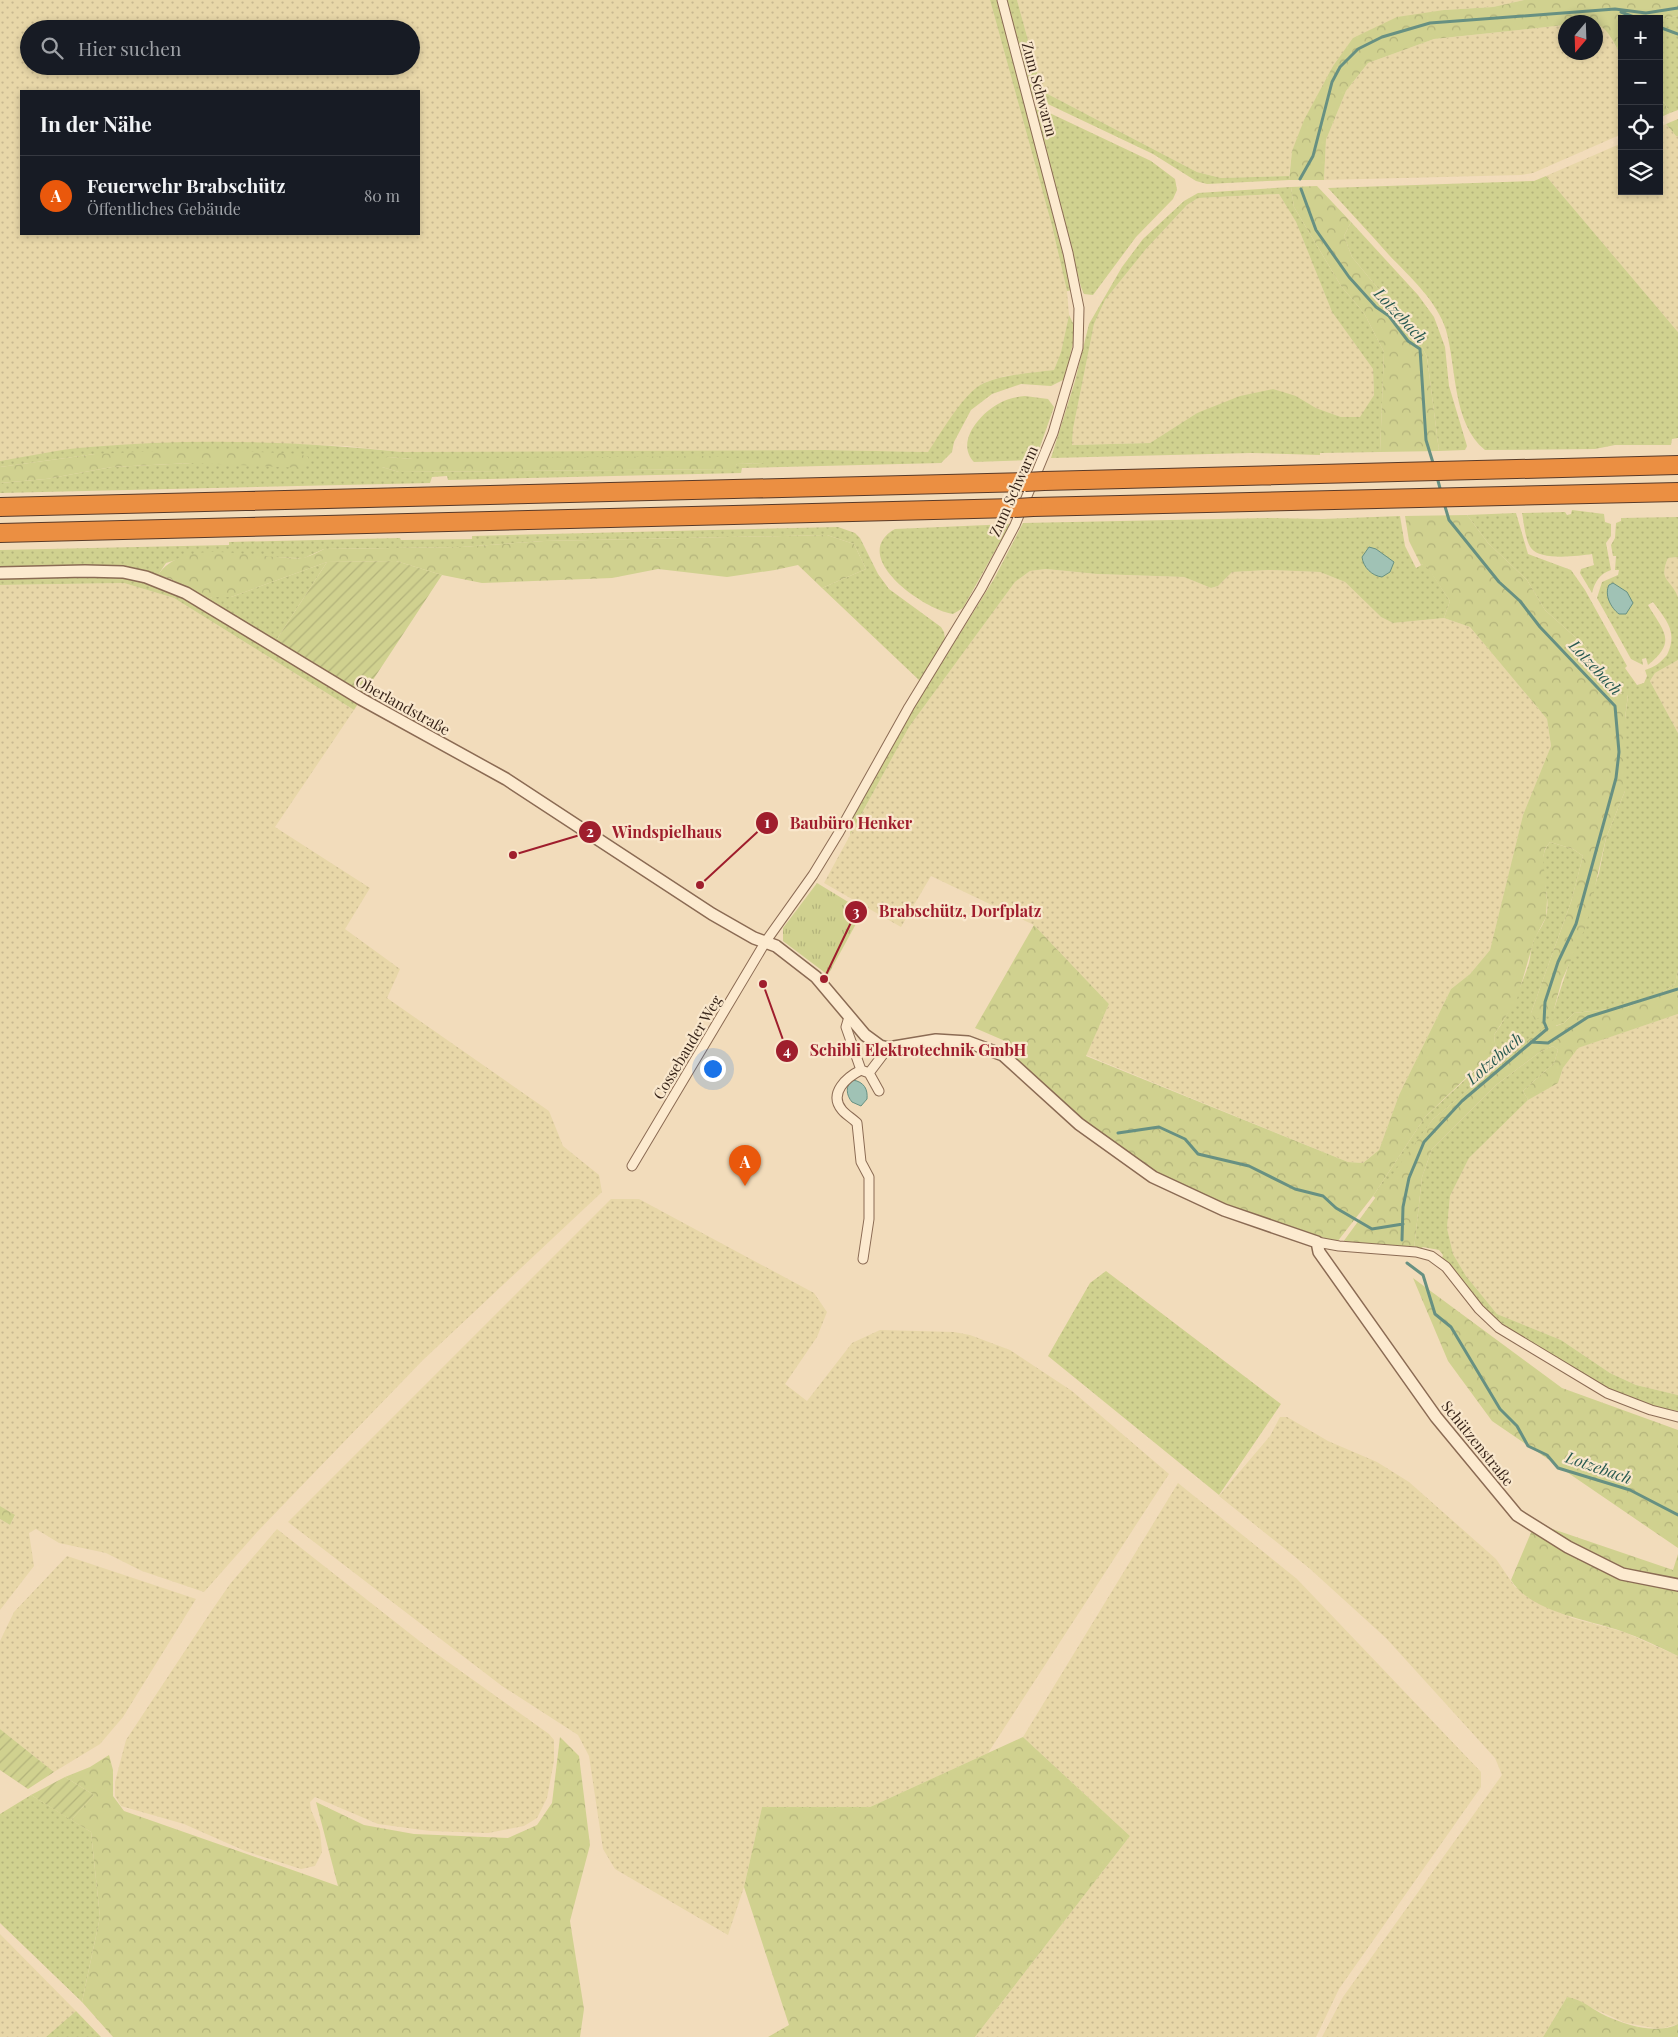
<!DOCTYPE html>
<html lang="de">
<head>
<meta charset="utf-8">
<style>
  :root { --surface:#171b24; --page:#20242c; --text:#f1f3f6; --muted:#9ea1a6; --line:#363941; --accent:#ea580c }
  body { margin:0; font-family:"Playfair Display",serif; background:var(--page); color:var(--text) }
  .controls { position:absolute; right:15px; top:15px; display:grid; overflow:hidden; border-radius:0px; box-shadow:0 2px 8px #0003 }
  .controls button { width:45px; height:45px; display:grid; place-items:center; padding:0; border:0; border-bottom:1px solid var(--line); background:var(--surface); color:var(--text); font:25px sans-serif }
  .compass { position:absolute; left:1558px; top:15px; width:45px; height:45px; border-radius:50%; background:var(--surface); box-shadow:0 2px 8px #0003; rotate:199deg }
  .you { position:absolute; left:712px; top:1068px; width:18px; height:18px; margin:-12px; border:4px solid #fff; border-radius:50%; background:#1a73e8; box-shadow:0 0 0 8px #1a73e833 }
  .badge { display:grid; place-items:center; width:32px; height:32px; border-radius:50%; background:var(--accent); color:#fff; font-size:16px; font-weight:700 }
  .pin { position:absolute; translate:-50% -41px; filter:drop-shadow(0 1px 2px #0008) }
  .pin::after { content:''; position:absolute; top:26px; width:18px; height:15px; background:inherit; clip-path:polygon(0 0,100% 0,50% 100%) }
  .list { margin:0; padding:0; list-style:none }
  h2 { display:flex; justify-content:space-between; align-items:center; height:65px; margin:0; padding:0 20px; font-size:21px }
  h2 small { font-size:16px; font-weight:400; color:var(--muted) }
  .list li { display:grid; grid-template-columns:32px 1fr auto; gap:15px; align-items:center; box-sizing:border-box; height:80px; padding:0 20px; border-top:1px solid var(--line) }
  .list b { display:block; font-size:19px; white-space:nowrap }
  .list p { margin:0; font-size:16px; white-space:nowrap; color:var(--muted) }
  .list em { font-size:16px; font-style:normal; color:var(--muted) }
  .icon { flex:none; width:28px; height:28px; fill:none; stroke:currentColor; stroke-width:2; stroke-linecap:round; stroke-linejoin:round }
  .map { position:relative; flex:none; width:1678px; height:2037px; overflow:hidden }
  .search { position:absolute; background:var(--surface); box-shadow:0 2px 8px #0003; left:20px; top:20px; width:400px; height:55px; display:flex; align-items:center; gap:12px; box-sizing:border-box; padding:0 18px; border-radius:28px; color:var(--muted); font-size:19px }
  .panel { position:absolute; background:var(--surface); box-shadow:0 2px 8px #0003; left:20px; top:90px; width:400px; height:145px; border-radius:0px }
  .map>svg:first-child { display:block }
  .farmland { fill:url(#farmland-dots); fill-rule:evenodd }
  .grass { fill:url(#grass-dots); fill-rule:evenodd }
  .forest { fill:url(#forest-crowns) }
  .park { fill:url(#park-tufts) }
  .garden { fill:url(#garden-furrows) }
  .water { fill:#a0c2b5; stroke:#679082 }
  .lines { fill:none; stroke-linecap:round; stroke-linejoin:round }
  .stream { stroke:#679082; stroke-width:3 }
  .minor-casing { stroke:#8b6b54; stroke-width:11 }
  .tertiary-casing { stroke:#8b6b54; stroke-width:14 }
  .motorway-casing { stroke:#583a29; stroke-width:20 }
  .minor { stroke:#fceacf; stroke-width:9 }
  .tertiary { stroke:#fceacf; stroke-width:11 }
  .motorway { stroke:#eb8f42; stroke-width:18 }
  .motorway-bridge-casing { stroke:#583a29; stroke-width:20; stroke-linecap:butt }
  .motorway-bridge { stroke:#eb8f42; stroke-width:18 }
  .labels { text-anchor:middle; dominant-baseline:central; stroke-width:4.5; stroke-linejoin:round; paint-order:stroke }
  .street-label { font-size:15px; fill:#38251a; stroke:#f9e7cc }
  .water-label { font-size:16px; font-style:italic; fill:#285a51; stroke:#f9e7cc }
  .leader { fill:none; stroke:#9f1e2d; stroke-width:2 }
  .callout-dot { fill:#9f1e2d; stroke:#f9e7cc; stroke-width:2 }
  .mark-label { font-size:15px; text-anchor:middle; font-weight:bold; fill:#fff }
  .callout-label { font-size:16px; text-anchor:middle; font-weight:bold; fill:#9f1e2d; stroke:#f9e7cc; stroke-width:4.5; stroke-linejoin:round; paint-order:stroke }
</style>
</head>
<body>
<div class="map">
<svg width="1678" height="2037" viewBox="0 0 1678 2037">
  <defs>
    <pattern id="farmland-dots" width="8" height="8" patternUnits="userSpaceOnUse" patternTransform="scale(1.25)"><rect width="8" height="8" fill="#e8d7a8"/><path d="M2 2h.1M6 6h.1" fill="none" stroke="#c8b890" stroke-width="1.8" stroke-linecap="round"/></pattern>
    <pattern id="grass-dots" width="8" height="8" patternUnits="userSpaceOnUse" patternTransform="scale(1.25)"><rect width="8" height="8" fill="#d0d18f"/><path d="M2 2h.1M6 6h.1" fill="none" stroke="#b3b37b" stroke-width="1.8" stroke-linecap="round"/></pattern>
    <pattern id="forest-crowns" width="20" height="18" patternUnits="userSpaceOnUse" patternTransform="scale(1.25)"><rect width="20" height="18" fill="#d0d18f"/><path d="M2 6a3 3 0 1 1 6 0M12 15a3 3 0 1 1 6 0" fill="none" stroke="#b3b37b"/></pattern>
    <pattern id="park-tufts" width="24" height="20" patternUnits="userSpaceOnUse" patternTransform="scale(1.25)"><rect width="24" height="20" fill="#d0d18f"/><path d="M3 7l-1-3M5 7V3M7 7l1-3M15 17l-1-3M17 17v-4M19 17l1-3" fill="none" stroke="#b3b37b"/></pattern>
    <pattern id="garden-furrows" width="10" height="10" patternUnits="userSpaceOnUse" patternTransform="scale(1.25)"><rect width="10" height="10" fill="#d0d18f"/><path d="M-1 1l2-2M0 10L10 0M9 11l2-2" fill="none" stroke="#b3b37b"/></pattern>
  </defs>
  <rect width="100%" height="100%" fill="#f2dcbb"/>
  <!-- farmland -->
  <path class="farmland" d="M0 0H990L1052 226 1067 291 1069 315 1061 352 1054 370 1005 376 983 383 973 391 928 452 823 450 402 452 346 446 273 444 89 447 0 461ZM29 29H411V66H241L233 72 229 66H29ZM21 91H419V234H21Z
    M1017 0H1524L1493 7 1444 10 1333 66 1292 151 1289 176 1221 178 1197 172 1042 91Z
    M1596 24 1605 28 1622 57V134L1533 173 1521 175 1324 180 1326 140 1346 91 1368 63 1434 39 1565 25 1566 52H1596Z
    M1666 124 1676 136H1678V332L1546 176 1622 143V191H1659V127Z
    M1279 194 1296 222 1332 312 1373 369 1374 395 1361 417H1341L1316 408 1296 396 1197 413 1150 443 1072 445 1073 429 1094 324 1105 300 1146 249 1187 205 1198 198Z
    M1678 557V597L1666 581 1664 569 1668 558Z
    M1046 569 1097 574 1184 577 1211 588 1218 586 1232 572 1269 570 1320 572 1345 582 1381 617 1393 623 1444 618 1470 627 1547 719 1551 746 1523 815 1490 950 1470 974 1451 989 1399 1095 1379 1150 1363 1163 1348 1162 1086 1055 1109 1004 1034 925 931 876 901 927 824 883 909 727 1015 582 1030 571Z
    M124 583 174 598 354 710 275 827 370 888 345 929 400 969 387 998 549 1111 563 1146 599 1175 602 1192 423 1360 257 1532 204 1592 142 1571 106 1553 59 1543 36 1529 29 1533 34 1566 0 1610V1519L10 1525 15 1516 0 1506V585Z
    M1678 660V733L1650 681 1655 673Z
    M1678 1014V1395L1636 1385 1610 1373 1561 1340 1497 1314 1466 1276 1453 1254 1447 1228 1450 1196 1469 1158 1530 1098 1558 1083 1563 1068 1577 1048Z
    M611 1199H639L814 1293 827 1312 817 1337 785 1384 807 1401 852 1343 880 1330 954 1332 970 1335 1010 1350 1072 1391 1169 1474 988 1753 870 1807H762L744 1887 728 1935 615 1869 603 1849 589 1756 578 1735 502 1686 288 1522Z
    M1280 1417H1287L1328 1441 1377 1462 1409 1482 1496 1559 1515 1587 1572 1618 1624 1632 1678 1656V2024L1660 2029 1626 2023 1567 1997 1543 2037H1322L1343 1997 1502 1775 1495 1758 1386 1638 1309 1568 1219 1496 1270 1436Z
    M1178 1483 1297 1579 1481 1772V1787L1339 1989 1316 2037H975L1130 1836 1023 1737Z
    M277 1529 427 1647 549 1734 554 1740V1761L547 1798 537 1818 524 1826 488 1833 430 1831 378 1824 315 1797 310 1802 311 1810 320 1831 322 1852 315 1866 301 1869 245 1851 184 1824 121 1806 115 1796V1782L126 1740 210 1613 230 1584Z
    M67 1556 196 1599 123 1717 100 1744 54 1772 0 1729V1641L14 1612Z
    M0 1934 76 2011 46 2037H0Z"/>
  <!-- grass -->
  <path class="grass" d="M990 0H998L1072 290 1067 291 1052 226Z
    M1007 0H1017L1042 91 1197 172 1221 178 1289 176V180L1207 184 1196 181 1153 154 1031 96Z
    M1678 16V110L1670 113 1659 93V19Z
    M1034 107 1039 108 1151 161 1175 179 1177 190 1173 199 1136 237 1093 295 1084 294 1081 287Z
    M1546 176 1678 332V438L1672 439 1671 445H1615L1595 449 1485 450C1452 423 1457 369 1446 330 1437 301 1410 277 1389 255 1369 232 1348 210 1328 188L1534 181Z
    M1291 187 1294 207 1341 286 1364 313 1384 352 1380 452 1320 453V455L1251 453 1051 458 1075 381 1089 324 1122 267 1143 239 1184 201 1198 193ZM1279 194 1296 222 1332 312 1373 369 1374 395 1360 417H1341L1316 408 1296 396 1273 389 1240 396 1197 413 1150 443 1072 445 1073 429 1094 324 1105 300 1146 249 1187 205 1198 198Z
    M1351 222 1418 295 1434 317 1445 347 1449 386 1467 446 1465 450 1439 451 1427 357 1415 333 1352 257 1344 236Z
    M1069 315 1075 327V334L1065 379 1051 386 1021 384 992 394 971 410 954 442 952 452 941 463 742 468 741 473 448 480 447 476 432 477 430 483 0 493V483L46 479 112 467 192 463 95 454 0 467V461C30 456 60 449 90 447 193 438 300 441 402 452L823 450 928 452C941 433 964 392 984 383 1006 374 1031 373 1054 370L1061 352ZM388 457 413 459 763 463 737 464 733 469 399 472 382 467Z
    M1025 396 1048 399 1054 407 1036 458 1034 460 974 462C955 442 980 414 998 404 1006 399 1015 397 1025 396Z
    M1572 510 1604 514 1605 522 1611 524V536L1606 543 1611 570C1599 574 1595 582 1592 593L1580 573 1581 569 1594 565 1592 554C1578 556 1540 561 1531 548 1525 539 1524 523 1522 513L1565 512 1567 515 1571 514Z
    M1516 513 1528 554 1571 570 1585 590 1627 666 1625 668 1637 685 1644 683 1647 676 1645 670C1655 667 1660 663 1667 655 1678 632 1667 621 1653 602L1648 605C1663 631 1678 641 1648 665L1646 658 1642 659 1643 665 1631 659 1597 598 1602 582 1618 575 1619 570H1615L1616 556H1613L1611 545 1615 538 1616 523 1621 521V518L1678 517V557L1668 558C1658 581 1671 579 1678 597 1678 607 1678 647 1678 660L1655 673 1650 681 1678 733V970L1675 984 1658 995 1627 1007 1574 1013 1564 1023 1555 1026V1019L1433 1119 1377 1199 1373 1196 1425 1117 1496 1051 1494 1035C1509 1014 1521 988 1529 963 1531 955 1531 947 1534 940 1537 932 1544 925 1546 916 1553 892 1532 864 1550 842L1573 849 1583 856 1571 902 1531 1013 1554 1009 1599 873 1606 838 1625 791V719L1628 695 1622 694 1611 684 1584 645 1545 610 1527 580 1488 543 1467 515Z
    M1400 516 1405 546 1416 568 1425 563 1450 601 1444 618 1393 623 1381 617 1345 582 1320 572 1269 570 1232 572 1218 586 1211 588 1184 577 1097 574 1046 569 1030 571 1015 582 909 727 850 835 852 819 905 722 994 579 1023 523 1268 518 1322 519Z
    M1010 524 963 608 953 614C924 610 847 556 895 529Z
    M838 527 855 533 860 538 878 574 889 589 941 627 944 632 945 639 920 681 822 588 866 569 854 544 827 535 544 541 461 547 324 549 304 558 189 556 166 563 158 575 109 565 0 568V550L229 545V542L400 538 401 540 472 539V536Z
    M327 562 275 642 207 600 212 597H231Z
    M109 576 137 579 168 589 359 702 354 710 174 598 124 583 0 585V578Z
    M1553 1046 1558 1050 1554 1063 1523 1091 1528 1100 1469 1158 1450 1196 1447 1228 1453 1254 1466 1276 1497 1314 1561 1340 1610 1373 1636 1385 1678 1395V1411C1624 1402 1589 1378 1543 1350 1521 1336 1499 1324 1481 1305 1467 1290 1458 1272 1442 1258L1443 1255 1439 1250 1423 1247 1420 1249H1414L1422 1177 1432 1149 1496 1085 1540 1052Z
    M1106 1271 1281 1404 1219 1495 1048 1356 1090 1283Z
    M31 1795 91 1832 100 1917 82 2002 0 1923V1814Z
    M76 2011 101 2037H46Z"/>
  <!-- forest -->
  <path class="forest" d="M1524 0H1678V16L1659 19H1622V57C1603 23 1605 22 1566 22L1565 25 1434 39 1368 63 1346 91 1326 140 1324 180H1289L1292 151 1304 120 1333 66 1353 38 1397 17 1444 10 1493 7Z
    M1659 93 1670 113 1659 118Z
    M1678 119V136H1676L1666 124Z
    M1317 186 1351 222 1344 236 1352 257 1415 333 1427 357 1439 451 1380 452 1384 352 1364 313 1341 286 1294 207 1291 187Z
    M203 449 299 454 308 457V462L304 468 192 463 112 467 46 479 0 483V467L95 454Z
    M706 456 763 460 764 463 737 464 734 469 399 472 382 467 380 460 388 457 413 459Z
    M1467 515 1488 543 1527 580 1545 610 1584 645 1611 684 1621 694H1628L1625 719V791L1606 838 1586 926 1562 980 1554 1009 1535 1020 1531 1013 1571 902 1583 856 1573 849 1550 842 1545 849 1543 858 1547 900 1546 917 1534 940 1517 999 1494 1035 1496 1051 1471 1073 1425 1117 1373 1196 1337 1242 1241 1211 1154 1173 1077 1117 1007 1053 1012 1044 975 1028 1034 925 1109 1004 1086 1056 1348 1162 1363 1163 1379 1150 1399 1095 1451 989 1470 974 1490 950 1523 815 1551 746 1547 719 1470 627 1444 618 1450 601 1425 564 1421 565 1409 541 1405 516Z
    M827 535 854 544 866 569 822 588 798 565 775 570 727 577 658 569 612 578 482 583 442 575 396 561 327 562 231 597H212L207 600 171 579 158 575C186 534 261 561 302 558 309 557 318 552 324 549L461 547 544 541Z
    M1678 970V1014L1578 1048 1563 1068 1558 1083 1528 1100 1523 1091 1554 1063 1558 1050 1553 1046 1540 1052 1496 1085 1432 1149 1422 1177 1414 1249 1343 1242 1433 1119 1555 1018 1556 1026 1564 1023 1574 1013 1627 1007 1658 995 1675 984Z
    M1413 1278 1562 1388 1678 1430V1548L1492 1421 1448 1361Z
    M0 1506 15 1515 10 1525 0 1519Z
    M1535 1523 1673 1570 1678 1554V1656C1659 1647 1641 1638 1621 1631 1590 1620 1530 1612 1511 1580Z
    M560 1737 579 1756 590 1845 570 1921 584 2009 580 2037H113L82 2002 100 1917 91 1832 71 1820 94 1795 65 1777 90 1767 109 1755 113 1770V1796L124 1811 338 1886 316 1802 364 1825 414 1834 508 1838 537 1825 552 1803Z
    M1023 1737 1130 1836 975 2037H768L789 2025 744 1887 762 1807H870Z
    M1567 1997C1582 1999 1593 2010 1606 2016 1626 2025 1657 2035 1678 2024V2037H1543Z"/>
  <!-- park -->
  <path class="park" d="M817 883 863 911 828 975 783 941V928Z"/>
  <!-- garden -->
  <path class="garden" d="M396 561 442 575 363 695 275 642 327 562Z
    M0 1729 54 1772 28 1789 0 1770Z
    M65 1777 94 1795 71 1820 31 1795Z"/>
  <!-- water -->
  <path class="water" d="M1369 547 1376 549 1394 562 1390 572 1382 577C1372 576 1363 567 1362 557Z
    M1613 583 1627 592 1633 603 1626 614H1619C1611 608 1604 595 1609 585Z
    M853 1080C864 1082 868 1089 867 1099L861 1106 852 1102C846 1095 845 1085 853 1080Z"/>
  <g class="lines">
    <!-- stream -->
    <path class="stream" d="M1621 12 1639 19
      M1659 27 1678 34
      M1300 179 1313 156 1332 82 1340 67 1358 49 1382 37 1430 23 1615 9 1646 13 1678 8
      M1301 189 1316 230 1349 277 1376 307 1389 316 1408 341 1420 349 1426 440 1434 466
      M1437 477 1441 492
      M1531 1042 1548 1043 1588 1017 1678 989
      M1118 1133 1159 1127 1185 1139 1198 1154 1249 1166 1295 1189 1323 1196 1336 1208 1372 1229 1403 1224
      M1402 1240 1403 1207 1409 1178 1424 1142 1462 1101 1547 1029 1544 1022 1545 1002 1558 962 1576 924 1616 778 1619 752 1615 706 1540 627 1520 601 1499 582 1449 520 1444 503
      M1407 1263 1423 1275 1435 1314 1451 1327 1500 1409 1517 1426 1528 1446 1547 1455 1558 1468 1630 1490 1678 1515"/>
    <defs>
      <path id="minor" d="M849 1017 846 1027 861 1070 869 1073 888 1048
        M861 1070C847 1077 828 1093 842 1110 846 1115 852 1118 857 1123L861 1162 869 1177V1219L863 1259
        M869 1073 879 1091
        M632 1166 766 941 813 875 838 834 909 707 981 589 1015 525 1053 433 1078 348 1079 308 1068 253 1002 0
        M1317 1242 1339 1246 1416 1252 1431 1256 1446 1267 1479 1309 1499 1328 1607 1393 1651 1410 1678 1417"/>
      <path id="tertiary" d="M0 573 85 571 123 572 146 577 186 593 361 699 506 779 712 914 754 938 776 946 816 977 865 1035 880 1046 888 1048 936 1040 968 1042 1003 1055 1079 1124 1153 1177 1224 1210 1317 1242 1319 1252 1436 1417 1517 1515 1568 1547 1622 1574 1678 1585"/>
      <path id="motorway" d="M1044 481 1678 465
        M0 507 1025 482
        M1033 507 1678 492
        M0 533 1014 508"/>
    </defs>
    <!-- minor casing -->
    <use href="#minor" class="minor-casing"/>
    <!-- tertiary casing -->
    <use href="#tertiary" class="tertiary-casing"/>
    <!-- motorway casing -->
    <use href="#motorway" class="motorway-casing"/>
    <!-- minor -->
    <use href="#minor" class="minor"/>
    <!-- tertiary -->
    <use href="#tertiary" class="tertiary"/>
    <!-- motorway -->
    <use href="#motorway" class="motorway"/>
    <defs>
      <path id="motorway-bridge" d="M1025 482 1044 481
        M1014 508 1033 507"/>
    </defs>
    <!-- motorway-bridge casing -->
    <use href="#motorway-bridge" class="motorway-bridge-casing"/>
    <!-- motorway-bridge -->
    <use href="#motorway-bridge" class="motorway-bridge"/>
  </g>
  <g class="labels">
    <!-- street labels -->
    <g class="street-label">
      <text transform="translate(1040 89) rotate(75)">Zum Schwarm</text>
      <text transform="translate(1013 491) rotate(-66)">Zum Schwarm</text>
      <text transform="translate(403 705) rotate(29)">Oberlandstraße</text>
      <text transform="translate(687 1047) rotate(-59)">Cossebauder Weg</text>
      <text transform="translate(1478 1443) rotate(51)">Schützenstraße</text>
    </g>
    <!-- water labels -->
    <g class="water-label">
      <text transform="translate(1401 315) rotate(47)">Lotzebach</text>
      <text transform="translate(1596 667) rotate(47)">Lotzebach</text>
      <text transform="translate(1494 1058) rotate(-41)">Lotzebach</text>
      <text transform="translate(1599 1467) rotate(19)">Lotzebach</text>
    </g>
  </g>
  <!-- callouts -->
  <path class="leader" d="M700 885L767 823M513 855L590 832M824 979L856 912M763 984L787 1051"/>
  <g class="callout-dot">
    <circle cx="700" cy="885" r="5"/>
    <circle cx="513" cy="855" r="5"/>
    <circle cx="824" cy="979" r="5"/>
    <circle cx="763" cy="984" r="5"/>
    <circle cx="767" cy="823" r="12"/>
    <circle cx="590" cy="832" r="12"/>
    <circle cx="856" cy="912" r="12"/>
    <circle cx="787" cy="1051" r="12"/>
  </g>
  <g class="mark-label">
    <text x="767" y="828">1</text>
    <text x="590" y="837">2</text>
    <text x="856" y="917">3</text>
    <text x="787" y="1056">4</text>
  </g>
  <g class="callout-label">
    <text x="851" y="829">Baubüro Henker</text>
    <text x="667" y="838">Windspielhaus</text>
    <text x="960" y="917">Brabschütz, Dorfplatz</text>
    <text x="918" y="1056">Schibli Elektrotechnik GmbH</text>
  </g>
</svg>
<div class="controls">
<button>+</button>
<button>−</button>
<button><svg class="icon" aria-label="locate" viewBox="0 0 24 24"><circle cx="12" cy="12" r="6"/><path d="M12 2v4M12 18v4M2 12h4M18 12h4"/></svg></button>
<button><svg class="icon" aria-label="layers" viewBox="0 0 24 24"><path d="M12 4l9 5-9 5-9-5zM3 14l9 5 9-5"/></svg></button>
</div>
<svg class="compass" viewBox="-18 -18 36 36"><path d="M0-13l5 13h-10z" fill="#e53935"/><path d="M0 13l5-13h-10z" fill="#9ea1a6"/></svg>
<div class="you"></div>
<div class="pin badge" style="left:745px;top:1186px">A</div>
<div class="search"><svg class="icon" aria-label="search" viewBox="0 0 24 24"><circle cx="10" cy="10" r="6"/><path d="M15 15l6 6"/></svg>Hier suchen</div>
<section class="panel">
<h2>In der Nähe<small></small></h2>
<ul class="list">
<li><span class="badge">A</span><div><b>Feuerwehr Brabschütz</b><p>Öffentliches Gebäude</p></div><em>80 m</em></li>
</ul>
</section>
</div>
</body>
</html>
